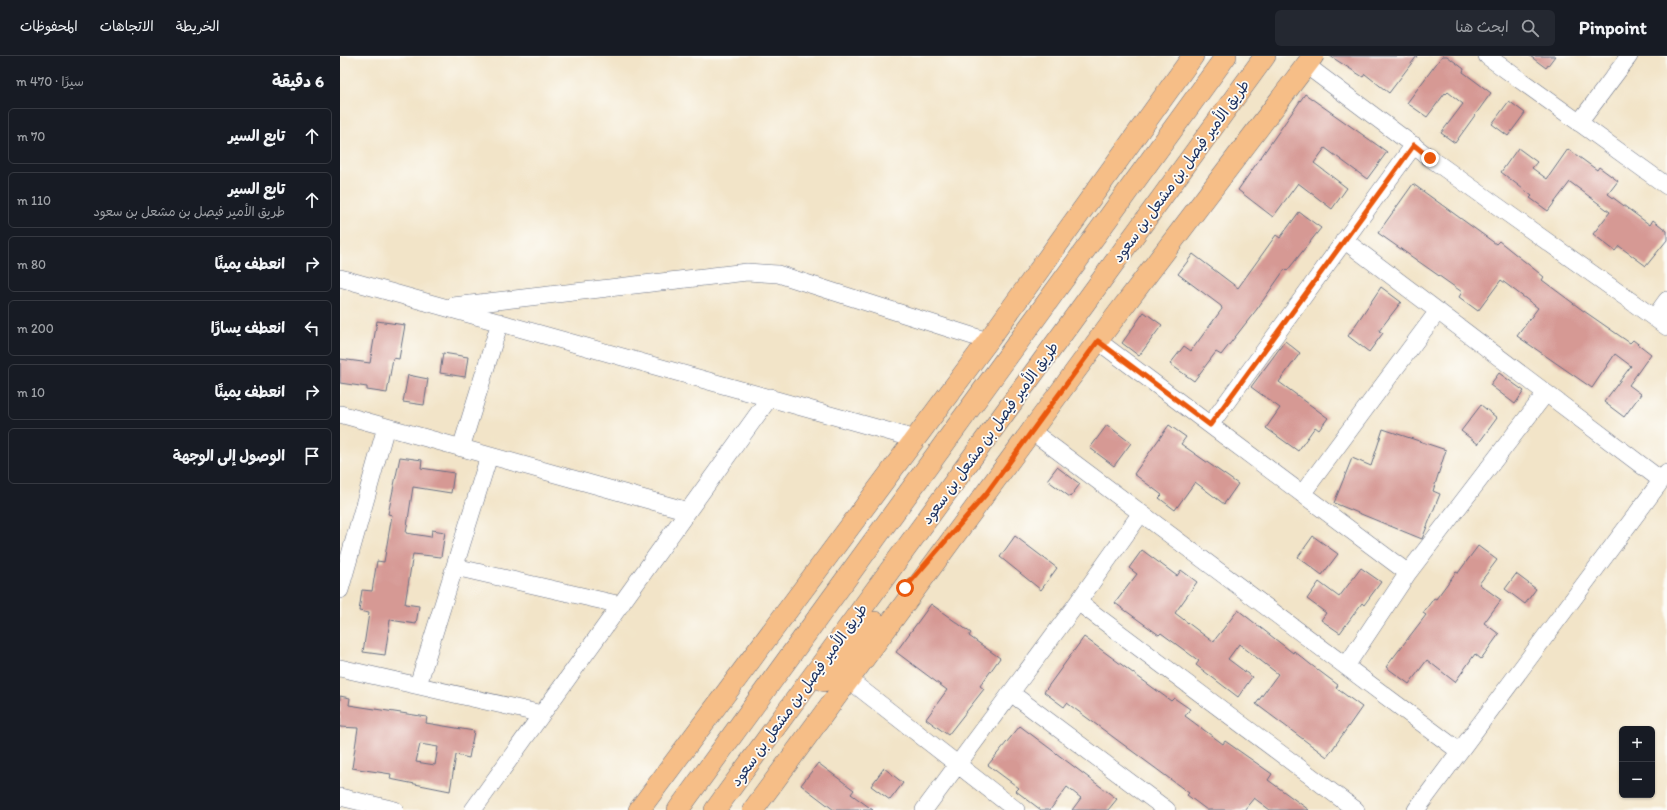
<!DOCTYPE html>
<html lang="ar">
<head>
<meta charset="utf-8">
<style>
  :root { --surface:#171b24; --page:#242831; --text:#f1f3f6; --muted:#9ea1a6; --line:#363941 }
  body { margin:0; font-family:Itim,"Playpen Sans Arabic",sans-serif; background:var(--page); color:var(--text); direction:rtl }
  .controls { position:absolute; right:12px; bottom:12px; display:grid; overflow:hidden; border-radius:6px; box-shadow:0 1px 3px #0004 }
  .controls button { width:36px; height:36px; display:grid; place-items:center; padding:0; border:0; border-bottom:1px solid var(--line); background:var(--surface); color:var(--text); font:20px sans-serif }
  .stop { position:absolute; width:12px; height:12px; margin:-9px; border:3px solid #ea580c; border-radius:50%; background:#fff }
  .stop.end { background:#ea580c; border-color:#fff; box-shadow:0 1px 4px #0008 }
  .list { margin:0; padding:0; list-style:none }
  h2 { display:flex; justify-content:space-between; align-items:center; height:52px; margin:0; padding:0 16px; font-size:17px }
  h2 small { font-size:13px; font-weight:400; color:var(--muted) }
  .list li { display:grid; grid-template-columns:26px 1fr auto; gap:12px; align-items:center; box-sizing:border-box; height:56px; margin:0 8px 8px; padding:0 8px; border:1px solid var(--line); border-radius:6px }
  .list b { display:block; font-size:15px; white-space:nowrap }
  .list p { margin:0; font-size:13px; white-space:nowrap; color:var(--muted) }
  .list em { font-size:13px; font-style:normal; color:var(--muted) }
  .icon { flex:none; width:22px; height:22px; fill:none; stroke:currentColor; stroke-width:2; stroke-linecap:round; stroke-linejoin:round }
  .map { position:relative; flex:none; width:1327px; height:754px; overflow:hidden; direction:ltr }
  header { display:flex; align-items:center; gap:24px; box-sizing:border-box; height:56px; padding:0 20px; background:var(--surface); border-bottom:1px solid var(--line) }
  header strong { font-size:19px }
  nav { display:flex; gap:22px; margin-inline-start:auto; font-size:14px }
  .search { width:280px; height:36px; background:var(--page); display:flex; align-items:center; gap:10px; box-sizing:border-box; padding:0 14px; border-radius:6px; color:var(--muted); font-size:15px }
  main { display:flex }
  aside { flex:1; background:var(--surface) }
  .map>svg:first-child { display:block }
  .building { fill:#d69994; fill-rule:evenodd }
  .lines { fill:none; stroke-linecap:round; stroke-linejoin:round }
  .minor-casing { stroke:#666e83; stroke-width:18 }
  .major-casing { stroke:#666e83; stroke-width:22 }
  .minor { stroke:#fff; stroke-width:17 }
  .major { stroke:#f6be87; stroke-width:21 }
  .route { stroke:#ea580c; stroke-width:5 }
  .labels { text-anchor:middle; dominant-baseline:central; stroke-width:3.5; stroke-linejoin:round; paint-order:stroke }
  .street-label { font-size:15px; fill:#1b2f5e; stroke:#fdfcf7 }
</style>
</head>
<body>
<header>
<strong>Pinpoint</strong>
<div class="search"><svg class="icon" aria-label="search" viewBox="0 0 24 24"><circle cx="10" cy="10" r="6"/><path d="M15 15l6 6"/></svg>ابحث هنا</div>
<nav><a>الخريطة</a><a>الاتجاهات</a><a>المحفوظات</a></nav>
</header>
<main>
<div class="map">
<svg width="1327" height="754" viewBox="0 0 1327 754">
  <rect width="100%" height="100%" fill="#fdfcf7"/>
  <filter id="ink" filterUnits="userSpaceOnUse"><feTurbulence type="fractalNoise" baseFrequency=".025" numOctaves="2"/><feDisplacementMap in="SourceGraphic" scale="8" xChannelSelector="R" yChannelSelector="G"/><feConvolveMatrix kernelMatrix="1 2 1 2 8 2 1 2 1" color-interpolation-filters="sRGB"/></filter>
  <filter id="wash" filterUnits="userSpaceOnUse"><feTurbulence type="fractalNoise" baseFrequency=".012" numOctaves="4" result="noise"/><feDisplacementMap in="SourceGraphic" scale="16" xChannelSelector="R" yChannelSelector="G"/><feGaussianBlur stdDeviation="0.9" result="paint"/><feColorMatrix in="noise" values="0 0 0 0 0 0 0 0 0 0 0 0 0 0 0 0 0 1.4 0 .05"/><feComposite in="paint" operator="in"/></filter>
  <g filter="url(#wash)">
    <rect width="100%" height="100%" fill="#f2e4c8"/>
    <g id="blocks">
      <!-- building -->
      <path class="building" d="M990 0H1077L1049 37 1025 18 1023 21Z
        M1102 0H1107L1124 13 1123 16 1151 37 1115 87 1101 77 1123 48 1108 36 1106 38 1105 37 1087 61 1067 47Z
        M1190 0H1215L1206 12Z
        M965 38 1047 96 1027 123 985 92 974 107 1007 132 992 153 958 127 933 161 898 134Z
        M1169 45 1185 57 1168 80 1152 68Z
        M1178 92 1197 106 1192 112 1207 123 1228 93 1257 114 1259 111 1278 125 1268 138 1310 169 1313 164 1327 175V184L1306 210 1279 190 1275 195 1253 178 1270 156 1230 126 1208 155 1190 142 1192 140 1161 116Z
        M1073 128 1156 188 1159 185 1204 221 1202 224 1241 253 1290 287 1293 284 1311 298 1289 329 1301 338 1284 361 1264 346 1291 310 1275 298 1252 332 1177 280 1198 252 1161 224 1138 255 1119 241 1122 236 1038 177Z
        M959 156 981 172 947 215 945 213 917 253 881 299 876 296 854 325 830 308 844 290 851 295 882 253 881 250 838 218 853 198 898 232 936 179 940 182Z
        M1041 231 1061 246 1039 275 1043 277 1029 296 1008 280Z
        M804 256 822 269 799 300 782 287Z
        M37 265 65 269 59 303 53 302 47 337 27 334V331L0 327V303L30 307Z
        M945 285 960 297 939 326 988 362 979 374 975 371 958 395 926 372 940 352 911 331Z
        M103 297 128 301 125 321 100 317Z
        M1159 317 1184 335 1175 348 1150 329Z
        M68 319 88 323 84 349 63 346Z
        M1141 349 1157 362 1138 388 1121 375Z
        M767 369 791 387 774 410 750 392Z
        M829 369 846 381 841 388 898 428 884 448 855 426 835 454 819 442 822 439 794 418Z
        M1043 373 1106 394 1093 435 1100 438 1082 483 994 447 1012 402 1031 410Z
        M60 401 82 404 81 412 114 417 111 437 73 431 66 477 91 481 92 474 105 476 101 501 73 498 65 548 79 550 76 568 50 564 45 599 23 596 29 557 19 555 22 534 32 535 37 505 44 506 52 459 48 458Z
        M717 411 740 428 730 441 707 424Z
        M675 480 717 512 701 534 660 501Z
        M973 480 998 498 982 519 958 501Z
        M1138 490 1157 504 1139 528 1161 544 1144 567 1159 578 1141 603 1135 598 1115 626 1087 604 1069 628 1046 611 1086 559 1083 557 1094 542 1096 543 1116 516 1118 517Z
        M802 494 837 520 841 514 857 526 835 557 873 586 898 554 953 597 954 595 970 608 998 629 996 632 1022 651 987 701 916 648 938 618 899 588 888 603 912 621 898 641 856 609 859 605 821 577 819 579 775 547 797 518 789 512Z
        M1021 512 1041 526 1024 549 1022 547 1000 577 981 564 986 557 967 543 979 526 999 541Z
        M1176 518 1196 533 1185 548 1165 533Z
        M591 548 631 577 629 580 660 602 640 630 644 633 608 679 586 663 607 634 556 596Z
        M744 581 831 645 834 642 850 653 845 660 883 688 885 685 932 718 928 724 969 754H930L914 742 904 754H867L847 739 849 737 727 647 724 651 704 636Z
        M0 640 10 642 9 649 87 661 86 667 134 675 129 702 116 699 110 735 50 723 51 718 12 712 18 672 0 671ZM80 688 98 691 95 709 76 706Z
        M680 670 777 743 768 754H732L741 742 727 731 710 754H701L676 735 679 732 648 709Z
        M478 707 514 734 511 738 533 754H494L461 729Z
        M544 712 563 727 550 744 531 730Z"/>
    </g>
  </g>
  <g filter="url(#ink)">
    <use href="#blocks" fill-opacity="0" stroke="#666e83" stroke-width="1"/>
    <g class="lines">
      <defs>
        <path id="minor" d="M1147 0 1327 130
          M966 9 1090 102 1327 271
          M1239 67 1289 0
          M1004 184 1321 424
          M0 222 576 383
          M113 250 407 216 438 218 648 285
          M1314 262 1327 244
          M758 285 870 369 1074 89
          M0 358 348 455
          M870 369 1068 517 1006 610
          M690 374 1119 695
          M121 392 160 266
          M962 438 1098 255
          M801 457 738 546 1016 754
          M115 511 281 549
          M1068 517 1206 337
          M0 534 46 371
          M0 612 202 658
          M508 623 676 754
          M78 629 149 400
          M671 637 827 754
          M0 741 55 754
          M133 754 430 341
          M584 754 738 546
          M1076 754 1327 417"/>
        <path id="major" d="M484 625 535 566
          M299 754 648 285 853 0
          M338 754 886 0
          M375 754 925 0
          M413 754 770 268 973 0"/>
      </defs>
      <!-- minor casing -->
      <use href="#minor" class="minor-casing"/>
      <!-- major casing -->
      <use href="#major" class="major-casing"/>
      <!-- minor -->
      <use href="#minor" class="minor"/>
      <!-- major -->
      <use href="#major" class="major"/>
    </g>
  </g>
  <g class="lines" filter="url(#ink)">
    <!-- route -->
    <path class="route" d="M565 532 646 438 758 285 870 369 1074 89 1090 102"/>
  </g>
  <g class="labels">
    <!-- street labels -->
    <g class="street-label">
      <text transform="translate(841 115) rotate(-54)">طريق الأمير فيصل بن مشعل بن سعود</text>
      <text transform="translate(650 377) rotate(-54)">طريق الأمير فيصل بن مشعل بن سعود</text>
      <text transform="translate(459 639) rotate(-54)">طريق الأمير فيصل بن مشعل بن سعود</text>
    </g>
  </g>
</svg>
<div class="controls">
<button>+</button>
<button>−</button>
</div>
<div class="stop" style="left:565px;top:532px"></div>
<div class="stop end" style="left:1090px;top:102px"></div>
</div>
<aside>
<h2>6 دقيقة<small>سيرًا · 470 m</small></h2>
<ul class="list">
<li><svg class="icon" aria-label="ahead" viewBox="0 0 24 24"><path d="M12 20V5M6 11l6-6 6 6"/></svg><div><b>تابع السير</b></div><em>70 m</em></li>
<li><svg class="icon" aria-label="ahead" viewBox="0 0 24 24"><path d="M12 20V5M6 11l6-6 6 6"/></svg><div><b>تابع السير</b><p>طريق الأمير فيصل بن مشعل بن سعود</p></div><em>110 m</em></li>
<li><svg class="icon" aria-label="right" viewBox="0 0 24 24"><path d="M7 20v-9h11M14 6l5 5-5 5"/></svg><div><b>انعطف يمينًا</b></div><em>80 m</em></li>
<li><svg class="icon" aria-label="left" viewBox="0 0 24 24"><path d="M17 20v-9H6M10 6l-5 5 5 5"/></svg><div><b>انعطف يسارًا</b></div><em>200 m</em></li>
<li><svg class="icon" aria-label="right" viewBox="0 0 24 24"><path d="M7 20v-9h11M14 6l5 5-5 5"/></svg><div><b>انعطف يمينًا</b></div><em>10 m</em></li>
<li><svg class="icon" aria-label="arrive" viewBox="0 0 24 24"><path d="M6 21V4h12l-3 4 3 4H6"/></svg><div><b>الوصول إلى الوجهة</b></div></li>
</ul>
</aside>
</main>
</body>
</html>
